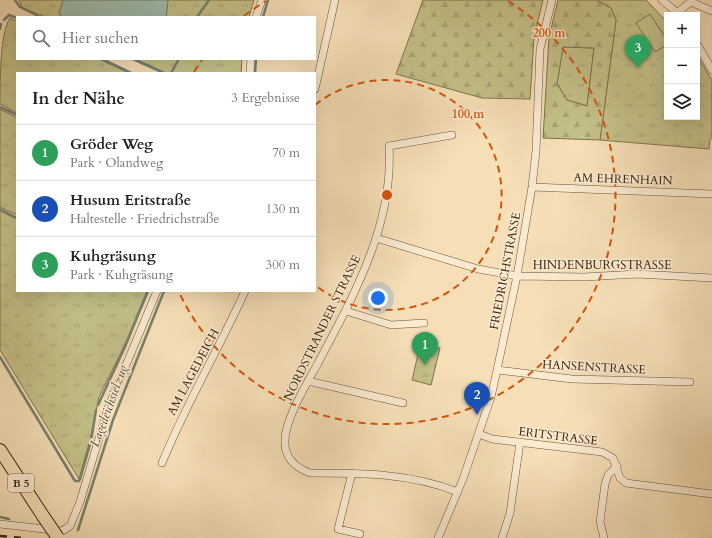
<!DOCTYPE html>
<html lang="de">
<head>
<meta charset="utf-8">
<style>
  :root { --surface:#fff; --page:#f6f6f6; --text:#222; --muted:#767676; --line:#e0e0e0; --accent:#8f2418 }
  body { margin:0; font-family:Cardo,serif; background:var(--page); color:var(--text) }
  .controls { position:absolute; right:12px; top:12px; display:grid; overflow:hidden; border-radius:0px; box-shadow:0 4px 16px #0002 }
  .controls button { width:36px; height:36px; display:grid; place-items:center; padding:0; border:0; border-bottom:1px solid var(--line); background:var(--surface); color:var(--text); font:20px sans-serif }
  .you { position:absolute; left:378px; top:298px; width:14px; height:14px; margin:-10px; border:3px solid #fff; border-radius:50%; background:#1a73e8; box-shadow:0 0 0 6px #1a73e833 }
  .badge { display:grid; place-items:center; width:26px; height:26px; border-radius:50%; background:var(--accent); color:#fff; font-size:13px; font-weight:700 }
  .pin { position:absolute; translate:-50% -33px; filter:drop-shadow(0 1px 2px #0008) }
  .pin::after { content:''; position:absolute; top:21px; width:14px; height:12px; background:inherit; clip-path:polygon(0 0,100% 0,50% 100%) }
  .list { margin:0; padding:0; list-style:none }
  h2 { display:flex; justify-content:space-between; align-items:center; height:52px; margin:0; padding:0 16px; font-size:17px }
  h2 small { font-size:13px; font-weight:400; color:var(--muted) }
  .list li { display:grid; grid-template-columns:26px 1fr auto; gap:12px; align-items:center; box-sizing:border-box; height:56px; padding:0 16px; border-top:1px solid var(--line) }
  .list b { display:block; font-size:15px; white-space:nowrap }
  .list p { margin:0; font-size:13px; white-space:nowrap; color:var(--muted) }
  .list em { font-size:13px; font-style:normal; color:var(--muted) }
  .icon { flex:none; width:22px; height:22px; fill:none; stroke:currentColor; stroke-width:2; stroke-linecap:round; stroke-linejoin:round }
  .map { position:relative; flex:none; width:712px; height:538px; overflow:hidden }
  .search { position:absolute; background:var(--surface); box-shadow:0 4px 16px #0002; left:16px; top:16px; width:300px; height:44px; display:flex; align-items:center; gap:10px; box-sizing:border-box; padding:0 14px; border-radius:0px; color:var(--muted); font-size:15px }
  .panel { position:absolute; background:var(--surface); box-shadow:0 4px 16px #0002; left:16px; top:72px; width:300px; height:220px; border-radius:0px }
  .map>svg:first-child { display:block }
  .grass { fill:url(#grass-tufts); stroke:#80744c }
  .forest { fill:url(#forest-firs); stroke:#80744c; fill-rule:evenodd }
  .pitch { fill:#c4c089; stroke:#80744c }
  .water { fill:#9dbdaf; stroke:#77816f }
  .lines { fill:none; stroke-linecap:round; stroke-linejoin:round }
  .stream { stroke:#77816f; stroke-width:2.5 }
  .street-casing { stroke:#6b553a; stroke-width:8 }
  .highway-casing { stroke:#3d2710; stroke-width:14 }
  .street { stroke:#f9ead0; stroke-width:7 }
  .highway { stroke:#f6dfb7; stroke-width:12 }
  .rail { stroke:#3d2710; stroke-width:2.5; stroke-dasharray:7 7; stroke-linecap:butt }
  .highway-bridge-casing { stroke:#3d2710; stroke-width:14; stroke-linecap:butt }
  .highway-bridge { stroke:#f6dfb7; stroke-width:12 }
  .ring { fill:none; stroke:#d7540c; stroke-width:2; stroke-dasharray:7 5 }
  .labels { text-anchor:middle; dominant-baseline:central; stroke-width:3; stroke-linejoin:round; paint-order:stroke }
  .shield { fill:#f9ead0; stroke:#75624a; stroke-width:1 }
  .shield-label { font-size:11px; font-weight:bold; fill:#3d2710 }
  .street-label { font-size:12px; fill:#3d2710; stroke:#f9ead0 }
  .water-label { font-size:13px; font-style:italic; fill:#554c38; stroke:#f9ead0 }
  .centre { fill:#d7540c; stroke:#f9ead0; stroke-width:2 }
  .ring-label { font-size:12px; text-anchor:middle; font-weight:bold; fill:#d7540c; stroke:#f9ead0; stroke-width:3; stroke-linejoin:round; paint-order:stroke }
</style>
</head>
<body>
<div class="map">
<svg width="712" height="538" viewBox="0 0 712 538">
  <defs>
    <pattern id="grass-tufts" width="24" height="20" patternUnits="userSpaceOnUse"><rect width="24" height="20" fill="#c4c089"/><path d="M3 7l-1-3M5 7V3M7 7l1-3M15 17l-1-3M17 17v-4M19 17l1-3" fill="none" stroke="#a9a575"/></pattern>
    <pattern id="forest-firs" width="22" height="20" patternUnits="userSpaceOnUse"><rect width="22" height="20" fill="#c4c089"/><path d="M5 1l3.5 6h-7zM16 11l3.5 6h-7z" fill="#a9a575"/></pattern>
  </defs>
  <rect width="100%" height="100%" fill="#f6dfb7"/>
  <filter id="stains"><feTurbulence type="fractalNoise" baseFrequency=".005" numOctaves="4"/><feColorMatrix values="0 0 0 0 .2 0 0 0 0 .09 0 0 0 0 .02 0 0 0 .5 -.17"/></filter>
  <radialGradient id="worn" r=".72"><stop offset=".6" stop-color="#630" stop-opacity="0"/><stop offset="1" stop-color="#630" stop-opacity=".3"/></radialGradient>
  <!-- grass -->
  <path class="grass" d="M19 0H63L59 14 63 17H44L22 7Z
    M168 0H254L249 17H166Z
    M596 0H646L667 22V117H697V55L712 80V138L710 139 709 149 600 140 616 20 611 8Z
    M10 18 17 21V59H99L129 73H17V113L0 104C0 83 0 31 10 18Z
    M563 47 594 48 587 106 567 100 557 84Z
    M135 59H242L241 73H166Z
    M0 109 17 118V215L0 207Z
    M0 211 17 219V291H147L126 342 99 397 90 440 79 479 0 350Z
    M440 348 431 385 412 380 419 350Z"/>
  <!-- forest -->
  <path class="forest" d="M423 0H543L534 37 530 99 482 98 396 74Z
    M558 0H596L611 8 616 20 600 140 543 138 549 37ZM563 47 594 48 587 106 567 100 557 84Z"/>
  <!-- pitch -->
  <path class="pitch" d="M650 14 667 40V45L655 52 636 23Z"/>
  <!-- water -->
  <path class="water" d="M63 0H168L166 17H63L59 14Z"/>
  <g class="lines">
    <!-- stream -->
    <path class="stream" d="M15 0 20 7 40 17
      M197 17 209 0
      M263 17 268 0
      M4 20 9 15 17 18
      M0 29 1 24
      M102 59 131 73
      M133 59 164 73
      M171 73 179 59
      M255 73 256 59
      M0 107 17 115
      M0 209 17 218
      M0 357 75 481H79L80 479 91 441 96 410
      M98 405 124 349 148 291
      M0 517 9 519
      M78 530 113 420 164 291"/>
    <defs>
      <path id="street" d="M662 0 680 15
        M691 2 712 11
        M678 12 693 0
        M256 17 262 0
        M697 44 712 70
        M250 73 251 59
        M315 89 335 0
        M452 135 389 146C394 225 353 297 317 365 307 383 285 420 285 440 284 457 294 467 310 473 361 473 410 473 458 492
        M532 187 712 194
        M376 238 478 269 517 276 584 277 637 274 712 278
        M346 311 391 325 424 323
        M497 370 572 379 690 382
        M308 381 403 403
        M479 434 492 439 602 452 613 458 620 478 626 483 712 494
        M162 463C186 404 219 349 245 291
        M352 473 338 529 360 534
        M0 524 62 531 70 526 80 502 108 408 157 291
        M438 538 463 479 491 397 497 370 517 276 532 187 536 151 540 49 552 0
        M502 538 510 513 520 442
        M604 538 600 522 605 484 608 475 617 466"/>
      <path id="highway" d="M0 450 43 516"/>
    </defs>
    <!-- street casing -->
    <use href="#street" class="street-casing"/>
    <!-- highway casing -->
    <use href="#highway" class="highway-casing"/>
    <!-- street -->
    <use href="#street" class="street"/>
    <!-- highway -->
    <use href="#highway" class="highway"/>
    <!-- rail -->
    <path class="rail" d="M0 536 24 538"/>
    <defs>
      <path id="highway-bridge" d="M43 516 58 538"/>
    </defs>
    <!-- highway-bridge casing -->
    <use href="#highway-bridge" class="highway-bridge-casing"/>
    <!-- highway-bridge -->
    <use href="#highway-bridge" class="highway-bridge"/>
  </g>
  <!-- distance rings -->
  <g class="ring">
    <path d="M315 105A115 115 0 1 1 315 285"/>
    <path d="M194 72A229 229 0 0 1 202 60M244 16A229 229 0 0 1 266 1M508 1A229 229 0 1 1 179 292"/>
  </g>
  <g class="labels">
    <!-- shield labels -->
    <rect class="shield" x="8" y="474" width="26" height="18" rx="3"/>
    <g class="shield-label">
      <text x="21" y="483">B 5</text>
    </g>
    <!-- street labels -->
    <g class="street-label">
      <text transform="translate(623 179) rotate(2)">AM EHRENHAIN</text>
      <text x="602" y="265">HINDENBURGSTRASSE</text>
      <text transform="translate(505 271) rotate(-79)">FRIEDRICHSTRASSE</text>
      <text transform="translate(322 328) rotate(-64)">NORDSTRANDER STRASSE</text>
      <text transform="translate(594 367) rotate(3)">HANSENSTRASSE</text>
      <text transform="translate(193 372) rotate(-62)">AM LAGEDEICH</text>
      <text transform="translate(558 436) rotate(7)">ERITSTRASSE</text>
    </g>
    <!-- water labels -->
    <g class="water-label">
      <text transform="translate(109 406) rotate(-70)">Lagedeichsielzug</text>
    </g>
  </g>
  <circle cx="387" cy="195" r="6" class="centre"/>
  <g class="ring-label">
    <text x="549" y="37">200 m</text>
    <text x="468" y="118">100 m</text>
  </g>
  <rect width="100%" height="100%" filter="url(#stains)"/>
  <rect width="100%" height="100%" fill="url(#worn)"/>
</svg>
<div class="controls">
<button>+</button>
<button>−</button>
<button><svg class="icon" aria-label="layers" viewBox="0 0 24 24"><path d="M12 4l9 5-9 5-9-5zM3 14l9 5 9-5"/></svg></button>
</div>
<div class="you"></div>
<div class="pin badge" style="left:425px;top:365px;background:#2e9e5b">1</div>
<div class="pin badge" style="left:477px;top:415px;background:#1a4fb4">2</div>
<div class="pin badge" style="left:638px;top:68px;background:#2e9e5b">3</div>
<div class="search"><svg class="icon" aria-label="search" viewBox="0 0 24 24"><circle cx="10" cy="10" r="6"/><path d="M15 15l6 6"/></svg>Hier suchen</div>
<section class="panel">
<h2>In der Nähe<small>3 Ergebnisse</small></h2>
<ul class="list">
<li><span class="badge" style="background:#2e9e5b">1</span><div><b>Gröder Weg</b><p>Park · Olandweg</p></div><em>70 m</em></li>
<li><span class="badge" style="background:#1a4fb4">2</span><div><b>Husum Eritstraße</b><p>Haltestelle · Friedrichstraße</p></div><em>130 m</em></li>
<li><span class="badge" style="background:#2e9e5b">3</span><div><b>Kuhgräsung</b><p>Park · Kuhgräsung</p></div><em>300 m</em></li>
</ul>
</section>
</div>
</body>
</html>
